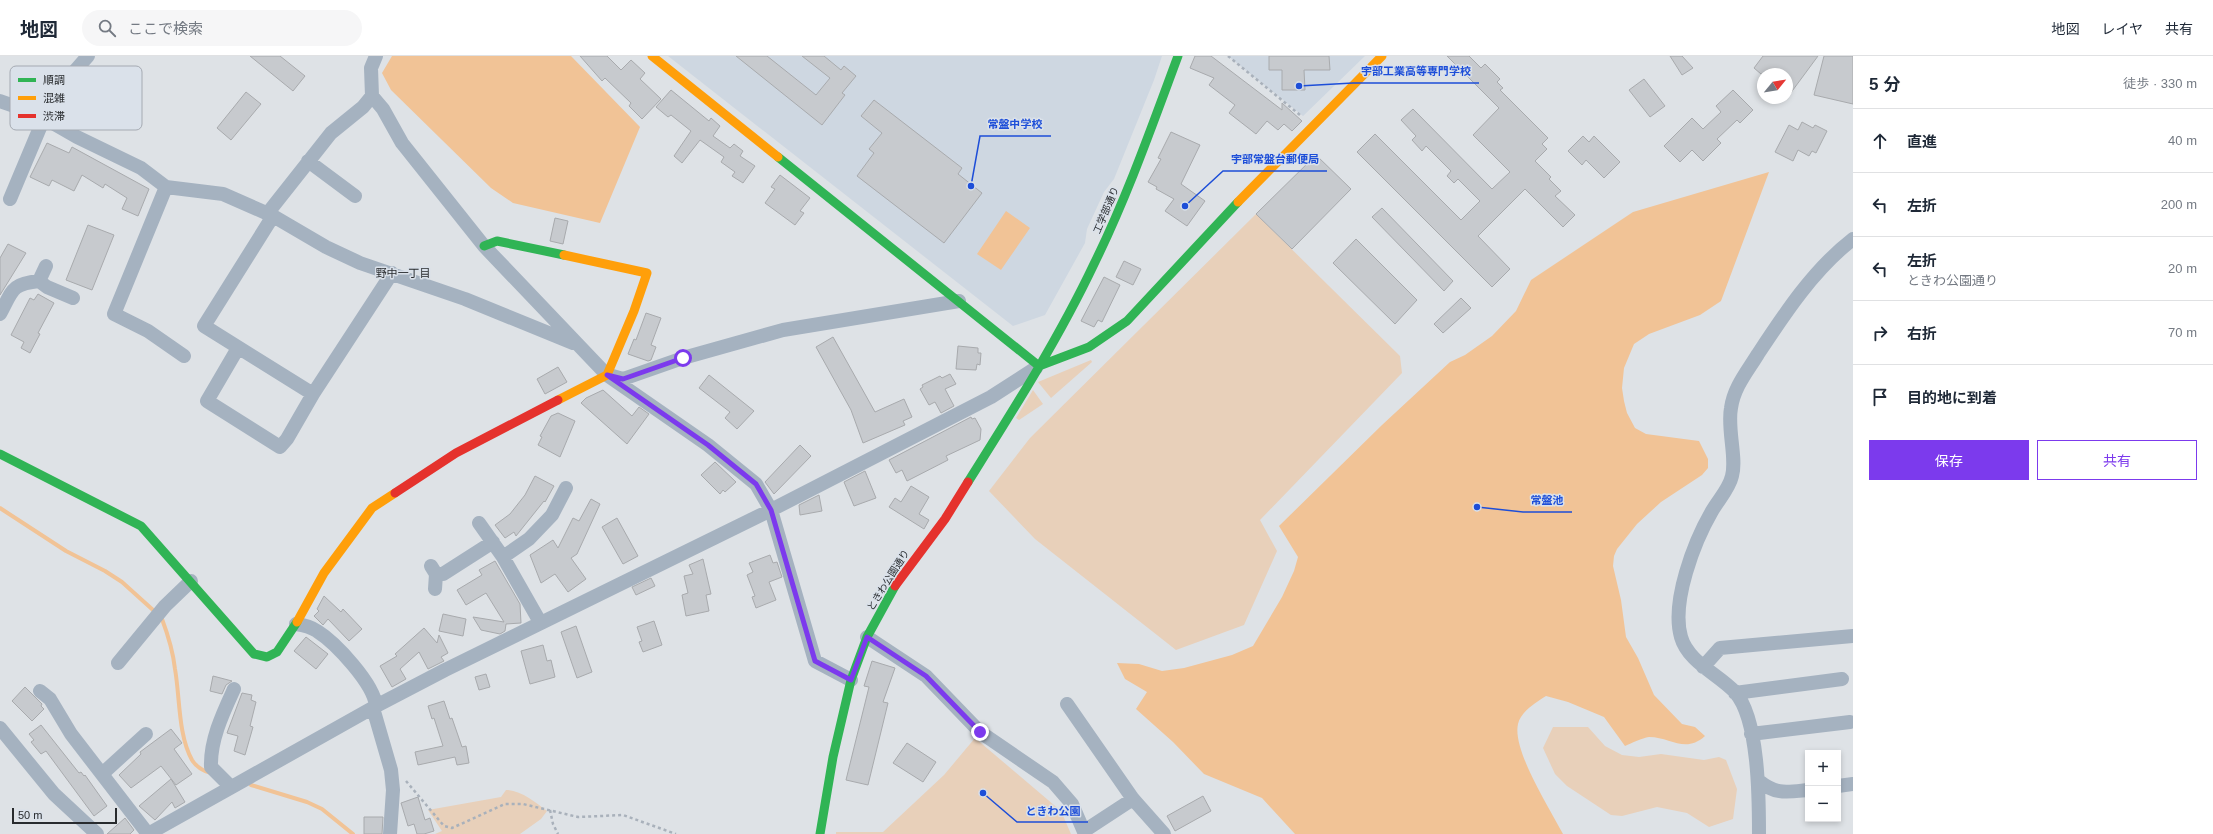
<!DOCTYPE html>
<html lang="ja">
<head>
<meta charset="utf-8">
<style>
  :root { --surface:#fff; --page:#f6f6f7; --text:#1f2937; --muted:#747a83; --line:#e0e1e3; --accent:#7c3aed }
  body { margin:0; font-family:Arial,"Noto Sans JP",sans-serif; background:var(--page); color:var(--text) }
  .controls { position:absolute; right:12px; bottom:12px; display:grid; overflow:hidden; border-radius:0px; box-shadow:0 2px 6px #0003 }
  .controls button { width:36px; height:36px; display:grid; place-items:center; padding:0; border:0; border-bottom:1px solid var(--line); background:var(--surface); color:var(--text); font:20px sans-serif }
  .compass { position:absolute; left:1757px; top:12px; width:36px; height:36px; border-radius:50%; background:var(--surface); box-shadow:0 2px 6px #0003; rotate:60deg }
  .scale { position:absolute; left:12px; bottom:10px; width:105px; box-sizing:border-box; padding-left:4px; border:2px solid #282b2e; border-top:0; font-size:11px; line-height:14px; white-space:nowrap; color:#282b2e; -webkit-text-stroke:3px #dae1ea; paint-order:stroke }
  .stop { position:absolute; width:12px; height:12px; margin:-9px; border:3px solid #7c3aed; border-radius:50%; background:#fff }
  .stop.end { background:#7c3aed; border-color:#fff; box-shadow:0 1px 4px #0008 }
  .list { margin:0; padding:0; list-style:none }
  h2 { display:flex; justify-content:space-between; align-items:center; height:52px; margin:0; padding:0 16px; font-size:17px }
  h2 small { font-size:13px; font-weight:400; color:var(--muted) }
  .list li { display:grid; grid-template-columns:26px 1fr auto; gap:12px; align-items:center; box-sizing:border-box; height:64px; padding:0 16px; border-top:1px solid var(--line) }
  .list b { display:block; font-size:15px; white-space:nowrap }
  .list p { margin:0; font-size:13px; white-space:nowrap; color:var(--muted) }
  .list em { font-size:13px; font-style:normal; color:var(--muted) }
  .actions { display:flex; gap:8px; padding:12px 16px }
  .actions a { flex:1; padding:9px 0; border:1px solid var(--accent); border-radius:0px; text-align:center; font-size:14px; color:var(--accent) }
  .actions .main { background:var(--accent); color:#fff }
  .icon { flex:none; width:22px; height:22px; fill:none; stroke:currentColor; stroke-width:2; stroke-linecap:round; stroke-linejoin:round }
  .map { position:relative; flex:none; width:1853px; height:778px; overflow:hidden }
  header { display:flex; align-items:center; gap:24px; box-sizing:border-box; height:56px; padding:0 20px; background:var(--surface); border-bottom:1px solid var(--line) }
  header strong { font-size:19px }
  nav { display:flex; gap:22px; margin-inline-start:auto; font-size:14px }
  .search { width:280px; height:36px; background:var(--page); display:flex; align-items:center; gap:10px; box-sizing:border-box; padding:0 14px; border-radius:22px; color:var(--muted); font-size:15px }
  main { display:flex }
  aside { flex:1; background:var(--surface) }
  .map>svg:first-child { display:block }
  .built { fill:#ced7e1 }
  .green { fill:#e8d0ba }
  .water { fill:#f1c396 }
  .lines { fill:none; stroke-linecap:round; stroke-linejoin:round }
  .stream { stroke:#f1c396; stroke-width:4 }
  .building { fill:#c7cace; stroke:#a8aaad }
  .path { stroke:#a9b1bb; stroke-width:2.5; stroke-dasharray:3 3; stroke-linecap:butt }
  .street { stroke:#a5b2c0; stroke-width:14 }
  .fast { stroke:#30b455; stroke-width:9 }
  .slow { stroke:#ff9f0a; stroke-width:9 }
  .jam { stroke:#e5322d; stroke-width:9 }
  .route { stroke:#7c3aed; stroke-width:5 }
  .labels { text-anchor:middle; dominant-baseline:central; stroke-width:3; stroke-linejoin:round; paint-order:stroke }
  .street-label { font-size:10px; fill:#282b2e; stroke:#dae1ea }
  .neighbourhood-label { font-size:11px; fill:#282b2e; stroke:#dae1ea }
  .key { fill:#dae1ea; stroke:#a5aab2; stroke-width:1 }
  .key-label { font-size:11px; fill:#282b2e }
  .leader { fill:none; stroke:#1d4ed8; stroke-width:1.5 }
  .callout-dot { fill:#1d4ed8; stroke:#dae1ea; stroke-width:1.5 }
  .callout-label { font-size:11px; text-anchor:middle; font-weight:bold; fill:#1d4ed8; stroke:#dae1ea; stroke-width:3; stroke-linejoin:round; paint-order:stroke }
</style>
</head>
<body>
<header>
<strong>地図</strong>
<div class="search"><svg class="icon" aria-label="search" viewBox="0 0 24 24"><circle cx="10" cy="10" r="6"/><path d="M15 15l6 6"/></svg>ここで検索</div>
<nav><a>地図</a><a>レイヤ</a><a>共有</a></nav>
</header>
<main>
<div class="map">
<svg width="1853" height="778" viewBox="0 0 1853 778">
  <rect width="100%" height="100%" fill="#dee2e6"/>
  <!-- built -->
  <path class="built" d="M668 0H1162L1154 24 1114 123 1104 136 1087 173 1085 187 1045 259 1013 270Z
    M1228 0H1365L1303 60Z"/>
  <!-- green -->
  <path class="green" d="M1256 158 1400 300 1402 317 1260 464 1277 495 1244 569 1176 594 1035 483 989 435 1030 382Z
    M1091 304 1092 306 1051 342 1038 326Z
    M1033 334 1043 348 1019 364 1016 362Z
    M1553 671H1588L1605 690 1622 699 1639 701 1661 698 1704 704 1719 701 1726 704 1737 733 1733 763 1709 771 1687 757 1657 751 1622 760 1611 759 1567 730 1555 718 1543 692Z
    M975 682 1061 755 1071 778H836V776H883L944 719Z
    M506 734C521 734 536 747 547 755L541 763 520 778H435L442 775 428 754 501 741Z"/>
  <!-- water -->
  <path class="water" d="M392 0H571L640 71 600 167 513 147 491 132 391 34 382 17Z
    M1769 116 1721 245 1700 259 1649 278 1634 288 1624 312 1622 332 1624 345 1627 357 1635 372 1646 378 1699 385 1708 403V412L1702 419 1661 446 1637 468 1617 493 1614 500 1613 510 1621 544 1626 581 1638 602 1654 639 1682 668 1695 671 1705 680C1685 698 1671 681 1649 681 1642 682 1632 687 1625 690L1604 661 1568 646 1546 640C1537 646 1521 655 1518 668 1512 694 1550 753 1563 778H1295L1262 742 1204 718 1173 686 1136 653 1147 636 1125 623 1117 607 1139 608 1162 615 1184 612 1232 599 1253 590 1282 541 1294 515 1298 501 1279 470 1382 369 1450 306 1465 299 1492 280 1516 255 1531 224 1633 156Z
    M1006 155 1030 172 1001 214 977 198Z"/>
  <g class="lines">
    <!-- stream -->
    <path class="stream" d="M0 452 66 495 105 515 122 526 153 554
      M162 563C168 579 173 595 175 613 180 641 178 679 192 704 197 712 203 715 211 717
      M251 729 307 746 322 753 353 778"/>
  </g>
  <!-- building -->
  <path class="building" d="M250 0H280L305 20 293 35Z
    M580 0H607L621 14 631 4 645 17 640 23 661 43 642 63 629 50 631 47 605 22 602 25Z
    M736 0H767L816 39 830 22 802 0H824L841 14 844 10 856 20 842 37 845 39 822 69Z
    M1195 0H1211L1282 54V47L1302 65 1292 75 1284 68 1278 74 1267 65 1256 78 1229 57 1235 49 1209 29 1214 22 1190 12Z
    M1269 0H1329L1330 14H1304L1305 34H1282V14H1269Z
    M1447 0H1469L1481 12 1485 8 1500 23 1497 26 1503 32 1500 34 1548 82 1542 88 1547 93 1535 105 1551 121 1549 123 1561 135 1555 140 1575 159 1563 171 1525 133 1478 180 1510 213 1492 231 1357 96 1375 78 1461 164 1480 145 1458 123 1454 127 1447 120 1451 115 1426 90 1422 95 1412 84 1416 80 1401 64 1413 53 1492 133 1510 116 1473 79 1499 52Z
    M1670 0H1682L1693 12 1682 19Z
    M1763 0H1818L1787 42V18H1761L1754 12Z
    M1824 0H1853V48L1814 39Z
    M1644 23 1665 50 1650 61 1629 34Z
    M671 34 709 65 711 62 720 70 713 80 730 92 734 88 743 95 740 100 755 110 743 127 732 120 735 116 721 106 724 101 700 84 682 107 674 100 691 75 671 59 668 61 656 51Z
    M1733 34 1753 54 1740 67 1737 64 1717 83 1721 87 1703 105 1692 94 1680 106 1664 90 1692 62 1703 73 1721 56 1716 50Z
    M246 36 261 48 231 84 217 72Z
    M874 44 962 112 958 118 982 137 944 187 857 120 874 97 869 93 882 77 861 60Z
    M1802 66 1813 72 1815 69 1827 75 1816 97 1812 95 1809 100 1798 94 1793 105 1775 96 1789 69 1798 74Z
    M1171 76 1200 89 1181 128 1205 145 1187 170 1165 155 1174 143 1156 133 1157 131 1148 126 1161 103 1158 102Z
    M1583 80 1589 86 1594 80 1620 106 1604 122 1586 104 1582 109 1568 95Z
    M47 87 69 97 72 91 149 133 138 160 122 153 127 142 105 128 103 132 82 119 74 135 52 124 49 130 30 121Z
    M1316 99 1351 133 1292 193 1256 158Z
    M780 119 810 142 800 155 804 157 795 169 765 147 775 133 771 131Z
    M1382 152 1453 225 1444 235 1372 161Z
    M555 162 568 165 563 188 550 185Z
    M88 169 114 179 92 234 66 224Z
    M1356 183 1417 244 1395 268 1333 207Z
    M8 188 26 197 0 239V202Z
    M1124 205 1141 213 1133 229 1116 221Z
    M1104 221 1120 229 1102 266 1098 264 1094 271 1081 265Z
    M38 238 54 247 38 277 40 278 30 297 21 292 24 286 11 279 30 242 34 244Z
    M1461 242 1471 252 1443 277 1434 268Z
    M646 257 661 262 651 289 656 291 651 304 648 305 628 298 634 283 636 284Z
    M833 281 875 356 904 343 912 361 903 365 905 369 863 387 851 354 816 291Z
    M958 290 978 292V297H981L980 309 977 308 976 314 956 313Z
    M558 311 567 326 545 338 537 323Z
    M950 318 956 328 945 333 954 350 941 357 935 346 929 349 920 333 923 331 922 329 940 320 942 322Z
    M709 319 754 355 737 373 725 362 730 356 699 332Z
    M603 334 632 360 639 351 649 358 627 388 581 347 586 342Z
    M558 357 575 365 560 401 538 389 542 381 540 380 551 360Z
    M971 361 972 363 975 362 981 373 980 384 946 400 948 404 907 425 902 414 896 417 889 404Z
    M800 389 811 400 774 438 765 426Z
    M715 406 736 426 725 436 723 434 720 438 701 419Z
    M865 415 876 442 854 450 844 426Z
    M535 420 554 430 545 446 544 445 516 480 514 476 505 482 495 469 510 458 525 439Z
    M911 430 929 441 919 458 929 464 924 473 889 451 895 442 901 446Z
    M819 439 822 455 800 459 799 449Z
    M591 443 600 448 577 498 571 502 586 523 568 536 555 518 541 527 530 499 553 484 558 492 573 462 579 465Z
    M617 462 638 500 623 508 602 471Z
    M770 499 773 507 777 506 782 521 769 526 776 544 756 552 752 541 755 540 747 519 753 516 749 507Z
    M703 503 711 538 706 539 709 555 686 560 682 539 688 537 684 520 693 518 689 509Z
    M495 505 520 548 521 567 506 568 505 575 500 578 481 574 473 561 504 566 486 537 466 549 457 534 482 519 479 514Z
    M651 522 655 530 636 539 632 531Z
    M324 540 341 556 343 553 362 573 349 585 328 563 323 569 314 560 319 555 317 553Z
    M443 558 466 563 463 580 439 575Z
    M654 565 662 589 643 596 639 586 642 585 637 571Z
    M576 570 592 616 577 622 561 576Z
    M424 572 437 587 439 579 448 597 441 601 444 605 428 613 419 596 400 613 406 623 392 631 380 610 397 600 395 598Z
    M306 581 328 598 316 613 294 595Z
    M543 589 547 605 551 604 555 621 530 628 521 595Z
    M872 605 895 612 883 646 888 647 868 729 846 724 869 631 864 630Z
    M486 618 490 631 479 634 475 621Z
    M213 620 232 625 226 629 222 638 210 635Z
    M25 631 42 648 41 650 44 653 32 665 12 645Z
    M242 637 252 639 251 644 256 646 250 670 253 671 245 699 234 695 238 680 227 677Z
    M444 645 450 663 452 662 462 691 466 690 469 707 457 709 455 701 418 709 415 696 443 690 434 662 432 663 428 650Z
    M41 669 79 717 81 716 84 720 85 719 107 750 94 760 46 695 41 698 31 686 34 684 29 678Z
    M171 673 182 687 174 693 192 718 176 729 161 710 131 732 119 719 141 698 140 696Z
    M907 687 936 706 923 726 893 707Z
    M171 723 185 746 175 752 172 746 155 764 139 750Z
    M1203 740 1211 755 1175 775 1167 760Z
    M418 741 425 764 430 762 434 775 424 778H417L414 768 408 770 401 747Z
    M364 761H383L382 778H364Z
    M125 762 134 774 130 778H107Z"/>
  <g class="lines">
    <!-- path -->
    <path class="path" d="M1228 0 1300 59
      M406 725 444 770 452 772 505 748H523L578 761 623 759 676 778
      M550 754 553 768 558 778"/>
    <!-- street -->
    <path class="street" d="M376 0 371 12 372 40 383 53 402 87 484 190 607 319 708 389 756 428 771 454 815 605 851 624
      M0 45 37 58 77 81 141 112 166 131 223 138 273 160 326 191 360 207 465 243 573 287
      M37 58 88 0
      M308 105 355 140
      M166 131 114 258 148 275 184 300
      M10 143 44 62
      M267 158 331 77 363 51 372 40
      M273 160 204 270 313 338
      M39 225 46 210
      M0 258C13 234 11 228 39 225L47 231 73 242
      M238 292 207 345 280 391 287 383 313 338 392 217
      M609 319 623 323 683 302 783 274 959 245
      M479 467 503 501 540 566
      M503 501 529 483 552 459 566 432
      M431 510 436 518H443L493 486
      M435 533 436 518
      M296 568C303 569 311 571 317 575 336 587 374 628 376 650
      M867 581 926 620 980 676 1053 726 1072 748 1085 778
      M118 607 165 550 191 525
      M1703 611 1720 592 1853 580
      M40 635 50 643 71 678 148 778
      M1735 637 1842 623
      M1067 648 1133 743 1164 778
      M373 652 391 714 393 734 390 778
      M0 672 54 738 97 778
      M1751 678 1850 666
      M102 718 146 678
      M1759 725C1776 739 1787 736 1808 734
      M1838 730 1853 728
      M231 731 211 711C210 684 223 657 234 633
      M1084 775 1133 743
      M148 778 376 650 445 614 771 454 991 341 1036 312
      M1759 778C1759 743 1759 663 1735 636 1718 618 1688 606 1681 581 1671 546 1694 486 1712 455 1719 443 1729 433 1732 420 1737 402 1727 373 1731 352 1734 331 1747 316 1758 298 1785 257 1814 213 1853 183"/>
    <!-- fast -->
    <path class="fast" d="M778 101 1039 310
      M484 190 497 185 564 199
      M1039 310 1089 291 1127 265 1238 146
      M0 398 141 470 254 598 267 601 277 596 297 566
      M968 426C1012 356 1058 284 1094 208 1127 141 1152 70 1178 0
      M820 778 833 701 851 624 867 581 895 530"/>
    <!-- slow -->
    <path class="slow" d="M652 0 778 101
      M1238 146 1382 0
      M558 344 607 319 634 255 647 217 564 199
      M297 566 324 517 372 452 395 437"/>
    <!-- jam -->
    <path class="jam" d="M395 437 456 397 558 344
      M895 530 945 463 968 426"/>
  </g>
  <g class="lines">
    <!-- route -->
    <path class="route" d="M683 302 623 323 607 319 708 389 756 428 771 454 815 605 851 624 867 581 926 620 980 676"/>
  </g>
  <g class="labels">
    <!-- street labels -->
    <g class="street-label">
      <text transform="translate(1106 154) rotate(-67)">工学部通り</text>
      <text transform="translate(888 524) rotate(-58)">ときわ公園通り</text>
    </g>
    <!-- neighbourhood labels -->
    <g class="neighbourhood-label">
      <text x="403" y="217">野中一丁目</text>
    </g>
  </g>
  <!-- legend -->
  <rect x="10" y="10" width="132" height="64" rx="6" class="key"/>
  <rect x="18" y="22" width="18" height="4" fill="#30b455"/>
  <rect x="18" y="40" width="18" height="4" fill="#ff9f0a"/>
  <rect x="18" y="58" width="18" height="4" fill="#e5322d"/>
  <g class="key-label">
    <text x="43" y="28">順調</text>
    <text x="43" y="46">混雑</text>
    <text x="43" y="64">渋滞</text>
  </g>
  <!-- callouts -->
  <path class="leader" d="M1299 30L1353 27H1479M971 130L980 80H1051M1185 150L1223 115H1327M1477 451L1523 456H1572M983 737L1017 766H1088"/>
  <g class="callout-dot">
    <circle cx="1299" cy="30" r="4"/>
    <circle cx="971" cy="130" r="4"/>
    <circle cx="1185" cy="150" r="4"/>
    <circle cx="1477" cy="451" r="4"/>
    <circle cx="983" cy="737" r="4"/>
  </g>
  <g class="callout-label">
    <text x="1416" y="19">宇部工業高等専門学校</text>
    <text x="1015" y="72">常盤中学校</text>
    <text x="1275" y="107">宇部常盤台郵便局</text>
    <text x="1547" y="448">常盤池</text>
    <text x="1053" y="759">ときわ公園</text>
  </g>
</svg>
<div class="controls">
<button>+</button>
<button>−</button>
</div>
<svg class="compass" viewBox="-18 -18 36 36"><path d="M0-13l5 13h-10z" fill="#e53935"/><path d="M0 13l5-13h-10z" fill="#747a83"/></svg>
<div class="scale">50 m</div>
<div class="stop" style="left:683px;top:302px"></div>
<div class="stop end" style="left:980px;top:676px"></div>
</div>
<aside>
<h2>5 分<small>徒歩 · 330 m</small></h2>
<ul class="list">
<li><svg class="icon" aria-label="ahead" viewBox="0 0 24 24"><path d="M12 20V5M6 11l6-6 6 6"/></svg><div><b>直進</b></div><em>40 m</em></li>
<li><svg class="icon" aria-label="left" viewBox="0 0 24 24"><path d="M17 20v-9H6M10 6l-5 5 5 5"/></svg><div><b>左折</b></div><em>200 m</em></li>
<li><svg class="icon" aria-label="left" viewBox="0 0 24 24"><path d="M17 20v-9H6M10 6l-5 5 5 5"/></svg><div><b>左折</b><p>ときわ公園通り</p></div><em>20 m</em></li>
<li><svg class="icon" aria-label="right" viewBox="0 0 24 24"><path d="M7 20v-9h11M14 6l5 5-5 5"/></svg><div><b>右折</b></div><em>70 m</em></li>
<li><svg class="icon" aria-label="arrive" viewBox="0 0 24 24"><path d="M6 21V4h12l-3 4 3 4H6"/></svg><div><b>目的地に到着</b></div></li>
</ul>
<div class="actions"><a class="main">保存</a><a>共有</a></div>
</aside>
</main>
</body>
</html>
